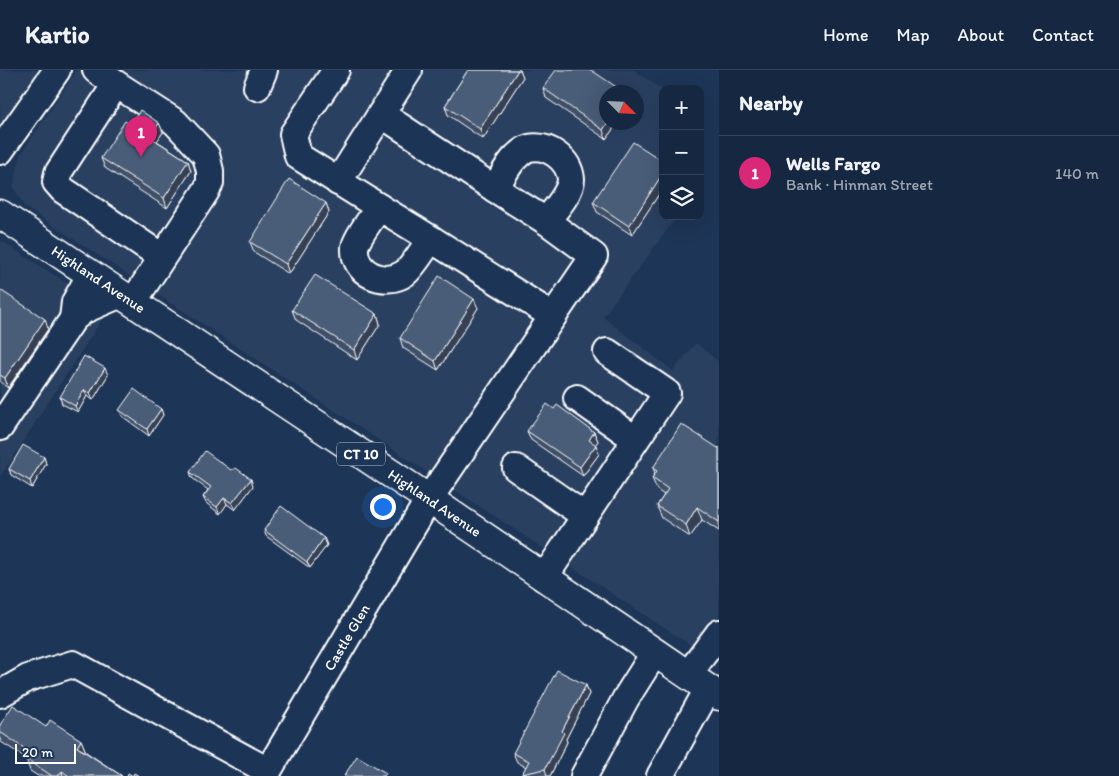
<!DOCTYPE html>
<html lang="en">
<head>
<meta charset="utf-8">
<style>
  :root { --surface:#162841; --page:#1f3048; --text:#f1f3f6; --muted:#9ea6b1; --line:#35445a; --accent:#db2777 }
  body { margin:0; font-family:Itim,sans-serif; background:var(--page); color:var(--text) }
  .controls { position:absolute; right:15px; top:15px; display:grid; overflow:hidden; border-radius:10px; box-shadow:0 5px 20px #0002 }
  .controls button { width:45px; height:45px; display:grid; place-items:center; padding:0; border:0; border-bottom:1px solid var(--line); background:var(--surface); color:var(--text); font:25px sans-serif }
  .compass { position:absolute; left:599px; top:15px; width:45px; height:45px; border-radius:50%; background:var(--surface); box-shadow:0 5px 20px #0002; rotate:114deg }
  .scale { position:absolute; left:15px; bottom:12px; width:61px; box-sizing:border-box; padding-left:5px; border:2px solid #fff; border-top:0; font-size:14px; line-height:18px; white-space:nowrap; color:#fff; -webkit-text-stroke:4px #1d3557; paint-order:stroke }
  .you { position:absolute; left:382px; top:436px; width:18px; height:18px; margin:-12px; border:4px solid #fff; border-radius:50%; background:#1a73e8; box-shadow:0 0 0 8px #1a73e833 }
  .badge { display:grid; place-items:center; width:32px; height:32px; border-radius:50%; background:var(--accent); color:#fff; font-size:16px; font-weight:700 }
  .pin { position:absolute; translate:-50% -41px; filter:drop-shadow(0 1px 2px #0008) }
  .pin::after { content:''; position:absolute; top:26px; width:18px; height:15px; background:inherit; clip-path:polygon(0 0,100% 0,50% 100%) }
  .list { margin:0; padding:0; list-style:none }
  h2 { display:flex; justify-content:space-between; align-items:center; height:65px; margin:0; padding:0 20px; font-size:21px }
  h2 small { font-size:16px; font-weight:400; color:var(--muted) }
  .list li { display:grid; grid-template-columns:32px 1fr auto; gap:15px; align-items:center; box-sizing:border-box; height:75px; padding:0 20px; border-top:1px solid var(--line) }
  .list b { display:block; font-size:19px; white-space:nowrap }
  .list p { margin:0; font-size:16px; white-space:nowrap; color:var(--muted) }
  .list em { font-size:16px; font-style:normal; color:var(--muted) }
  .icon { flex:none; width:28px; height:28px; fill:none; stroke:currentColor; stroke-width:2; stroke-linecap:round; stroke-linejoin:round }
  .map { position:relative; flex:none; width:719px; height:706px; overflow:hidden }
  header { display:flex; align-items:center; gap:30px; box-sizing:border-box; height:70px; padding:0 25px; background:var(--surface); border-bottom:1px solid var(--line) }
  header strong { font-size:24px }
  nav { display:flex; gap:28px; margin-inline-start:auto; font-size:18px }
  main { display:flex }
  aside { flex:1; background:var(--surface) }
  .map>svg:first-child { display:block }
  .built { fill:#2a4161; fill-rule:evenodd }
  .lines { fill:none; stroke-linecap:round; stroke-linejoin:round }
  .minor-casing { stroke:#fff; stroke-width:30 }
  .highway-casing { stroke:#fff; stroke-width:31 }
  .minor { stroke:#1d3557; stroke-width:26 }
  .highway { stroke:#1d3557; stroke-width:28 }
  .wall { fill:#405068; stroke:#fff }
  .shaded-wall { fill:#344155; stroke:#fff }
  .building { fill:#4a5d79; stroke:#fff }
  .labels { text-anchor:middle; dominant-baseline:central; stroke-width:4; stroke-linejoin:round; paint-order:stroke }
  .shield { fill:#1d3557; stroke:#bbc2cd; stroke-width:1 }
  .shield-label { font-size:14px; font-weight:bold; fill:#fff }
  .street-label { font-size:15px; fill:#fff; stroke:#1d3557 }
</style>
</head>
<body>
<header>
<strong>Kartio</strong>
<nav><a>Home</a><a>Map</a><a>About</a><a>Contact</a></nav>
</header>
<main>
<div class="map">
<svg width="719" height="706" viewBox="0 0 719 706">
  <rect width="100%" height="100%" fill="#1d3557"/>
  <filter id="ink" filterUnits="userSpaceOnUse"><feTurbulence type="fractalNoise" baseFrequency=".02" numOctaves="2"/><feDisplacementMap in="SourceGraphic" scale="10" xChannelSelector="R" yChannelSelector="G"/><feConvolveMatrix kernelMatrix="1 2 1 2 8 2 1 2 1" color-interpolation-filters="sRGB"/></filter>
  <g filter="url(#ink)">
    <!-- built -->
    <path class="built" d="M0 0H43L0 61Z
      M77 0H634L663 20V146H677L603 247 673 301 696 273 719 292V594L25 137 13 117 21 84ZM606 22H636V52H606Z
      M0 170 108 240 0 407Z"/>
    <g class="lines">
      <defs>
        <g id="minor">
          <path d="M96 0 116 14 58 103 56 112 63 120 162 187"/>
          <path d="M336 0 293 64 298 86 379 137C373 147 357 167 355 177 353 204 385 217 405 203 413 197 424 178 431 169L553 246"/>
          <path d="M116 14 175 52 206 85 210 101V113L206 121 133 232"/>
          <path d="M257 17 264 0"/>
          <path d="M0 81 57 0"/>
          <path d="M338 112 381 44"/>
          <path d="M495 119 546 151"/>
          <path d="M379 137 431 169"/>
          <path d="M91 204 75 232 73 249 84 240 121 224"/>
          <path d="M577 328 635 369"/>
          <path d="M0 357 73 249"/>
          <path d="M516 398 585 446"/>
          <path d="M544 508 667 323 607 282"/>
          <path d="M688 605 719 563"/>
          <path d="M0 624 28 608 73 594 268 701"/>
          <path id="s1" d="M265 706 429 429 594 186 546 151C554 141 571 123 571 109 569 89 548 74 529 78 525 79 519 84 516 87 509 93 500 110 495 119L381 44 409 0"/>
          <path d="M584 706 626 628 655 582"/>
          <path d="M660 706 708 619"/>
        </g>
        <g id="highway">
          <path id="s2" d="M0 144 429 429 719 626"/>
        </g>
      </defs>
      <!-- minor casing -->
      <use href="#minor" class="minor-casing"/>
      <!-- highway casing -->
      <use href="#highway" class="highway-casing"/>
      <!-- minor -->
      <use href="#minor" class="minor"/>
      <!-- highway -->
      <use href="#highway" class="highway"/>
    </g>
    <!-- wall -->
    <path class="wall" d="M468 0H520L523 7 483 69 448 45 445 36Z
      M543 18 606 52H618L606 69 546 28Z
      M159 53 163 62 157 71 188 91 191 101 167 138 105 98 101 88 131 55Z
      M663 91V118L632 165 597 142 593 132Z
      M326 133 329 142 289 204 254 182 250 172Z
      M0 220 48 259 8 318 0 312Z
      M478 238 438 300 403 278 400 268Z
      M292 240 377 244 380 254 357 290 296 250Z
      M108 305 93 330 87 326 78 342 62 334 60 327Z
      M161 339 163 345 149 366 122 346 119 340Z
      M554 339 594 362 598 371 595 375 599 384 583 406 531 370 527 361Z
      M719 377V461L702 450 690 467 662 448 657 436 664 425 657 420 652 408 655 403 653 398 718 378Z
      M44 387 46 394 32 418 11 405 9 399Z
      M190 402 253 416 235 440 227 434 220 444 206 433 203 427 208 420 192 408Z
      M264 460 324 468 327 475 310 498 266 466Z
      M586 615 589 624 566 669 567 672 550 706H523L522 704 526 697 517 692 513 683Z
      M0 655 46 657 81 670 86 682 122 706H38L30 701 26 688 1 672 0 669Z"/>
    <!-- shaded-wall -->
    <path class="shaded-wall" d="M518 0H520L523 7 483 69 480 59Z
      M608 52H618L606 69 603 60Z
      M159 53 163 62 154 76 150 67Z
      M188 91 191 101 167 138 164 128Z
      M663 103V118L632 165 629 156Z
      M326 133 329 142 289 204 286 194Z
      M474 229 478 238 438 300 435 291Z
      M377 244 380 254 357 290 354 280Z
      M45 249 48 259 8 318 5 308Z
      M105 298 108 305 93 330 90 323Z
      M84 320 87 326 78 342 75 336Z
      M161 339 163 345 149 366 147 359Z
      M594 362 598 371 592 379 589 370Z
      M596 375 599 384 583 406 580 397Z
      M44 387 46 394 32 418 30 411Z
      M251 409 253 416 235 440 232 433Z
      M224 428 227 434 220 444 217 437Z
      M697 437 702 450 690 467 686 455Z
      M324 468 327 475 310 498 307 492Z
      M586 615 589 624 566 669 567 672 550 706H547L545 699 562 661Z
      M81 670 86 682 77 677Z
      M62 701 63 706H58Z"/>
    <!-- building -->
    <path class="building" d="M468 0H518L480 59 445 36Z
      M556 0H591L624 22H606V52H608L603 60 543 18Z
      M140 40 159 53 150 67 188 91 164 128 101 88 125 51 131 55Z
      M633 72 663 91V103L629 156 593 132Z
      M289 109 326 133 286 194 250 172Z
      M315 205 377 244 354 280 292 240Z
      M439 206 474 229 435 291 400 268Z
      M0 220 45 249 5 308 0 305Z
      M84 286 105 298 90 323 84 320 75 336 60 327Z
      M134 319 161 339 147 359 119 340Z
      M547 334 554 339 557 335 594 362 589 370 596 375 580 397 527 361Z
      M681 354 718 378 719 377V452L697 437 686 455 657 436 668 419 652 408 657 401 653 398Z
      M23 375 44 387 30 411 9 399Z
      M205 381 231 400 236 398 251 409 232 433 224 428 217 437 203 427 211 417 190 402Z
      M281 436 324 468 307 492 264 460Z
      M557 600 586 615 562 661 564 663 545 699 522 704 529 691 513 683Z
      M13 635 46 657 50 650 81 670 77 677 122 706H69L62 701 58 706H52L25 688 30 682 0 662V655Z
      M357 686 386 703 384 706H344Z
      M128 703 133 706H127Z
      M134 703 139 706H133Z"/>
  </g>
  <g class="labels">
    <!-- shield labels -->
    <rect class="shield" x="337" y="372.5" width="48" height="23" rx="4"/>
    <g class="shield-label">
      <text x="361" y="384">CT 10</text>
    </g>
    <!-- street labels -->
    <g class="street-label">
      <text stroke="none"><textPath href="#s2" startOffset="118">Highland Avenue</textPath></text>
      <text stroke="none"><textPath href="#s2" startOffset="522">Highland Avenue</textPath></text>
      <text stroke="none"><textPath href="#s1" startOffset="161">Castle Glen</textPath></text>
    </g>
  </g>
</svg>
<div class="controls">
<button>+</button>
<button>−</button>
<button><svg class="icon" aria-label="layers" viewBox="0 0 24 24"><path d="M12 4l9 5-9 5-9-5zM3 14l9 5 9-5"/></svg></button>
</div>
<svg class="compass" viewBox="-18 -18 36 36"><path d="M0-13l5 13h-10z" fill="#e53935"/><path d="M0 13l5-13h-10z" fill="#9ea6b1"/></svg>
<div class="scale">20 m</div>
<div class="you"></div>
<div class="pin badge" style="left:141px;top:87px">1</div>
</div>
<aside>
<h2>Nearby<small></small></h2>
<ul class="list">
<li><span class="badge">1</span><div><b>Wells Fargo</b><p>Bank · Hinman Street</p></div><em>140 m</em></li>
</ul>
</aside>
</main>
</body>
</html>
